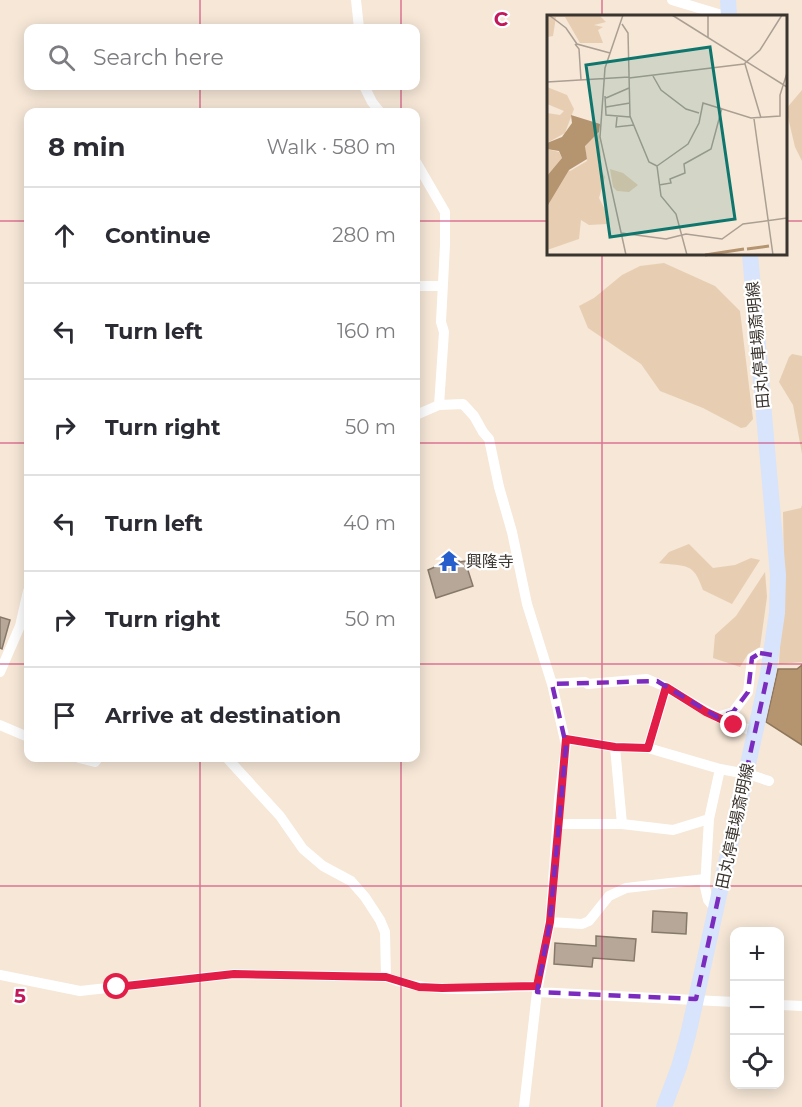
<!DOCTYPE html>
<html lang="en">
<head>
<meta charset="utf-8">
<style>
  :root { --surface:#fff; --page:#f2f2f3; --text:#2b2b33; --muted:#7c7c81; --line:#e1e1e2 }
  body { margin:0; font-family:Montserrat,"Noto Sans JP",sans-serif; background:var(--page); color:var(--text) }
  .controls { position:absolute; right:18px; bottom:18px; display:grid; overflow:hidden; border-radius:12px; box-shadow:0 3px 15px #0003 }
  .controls button { width:54px; height:54px; display:grid; place-items:center; padding:0; border:0; border-bottom:2px solid var(--line); background:var(--surface); color:var(--text); font:30px sans-serif }
  .stop { position:absolute; width:18px; height:18px; margin:-14px; border:4px solid #e11d48; border-radius:50%; background:#fff }
  .stop.end { background:#e11d48; border-color:#fff; box-shadow:0 2px 6px #0008 }
  .list { margin:0; padding:0; list-style:none }
  h2 { display:flex; justify-content:space-between; align-items:center; height:78px; margin:0; padding:0 24px; font-size:26px }
  h2 small { font-size:20px; font-weight:400; color:var(--muted) }
  .list li { display:grid; grid-template-columns:39px 1fr auto; gap:18px; align-items:center; box-sizing:border-box; height:96px; padding:0 24px; border-top:2px solid var(--line) }
  .list b { display:block; font-size:22px; white-space:nowrap }
  .list em { font-size:20px; font-style:normal; color:var(--muted) }
  .icon { flex:none; width:33px; height:33px; fill:none; stroke:currentColor; stroke-width:2; stroke-linecap:round; stroke-linejoin:round }
  .map { position:relative; flex:none; width:802px; height:1107px; overflow:hidden }
  .search { position:absolute; background:var(--surface); box-shadow:0 3px 15px #0003; left:24px; top:24px; width:396px; height:66px; display:flex; align-items:center; gap:15px; box-sizing:border-box; padding:0 21px; border-radius:12px; color:var(--muted); font-size:22px }
  .panel { position:absolute; background:var(--surface); box-shadow:0 3px 15px #0003; left:24px; top:108px; width:396px; height:654px; border-radius:12px }
  .map>svg:first-child { display:block }
  .green { fill:#e7ceb2 }
  .water { fill:#b59470; stroke:#90775c; stroke-width:1.5 }
  .building { fill:#b6a798; stroke:#86796a; stroke-width:1.5 }
  .lines { fill:none; stroke-linecap:round; stroke-linejoin:round }
  .minor { stroke:#fff; stroke-width:10 }
  .secondary { stroke:#d7e4fb; stroke-width:16 }
  .route { stroke:#e11d48; stroke-width:8 }
  .marked { fill:none; stroke:#7b2cbf; stroke-width:4.5; stroke-dasharray:12 8; stroke-linejoin:round }
  .grid { fill:none; stroke:#c2185b; stroke-width:1.5; stroke-opacity:0.55 }
  .labels { text-anchor:middle; dominant-baseline:central; stroke-width:4.5; stroke-linejoin:round; paint-order:stroke }
  .street-label { font-size:16px; fill:#3a342e; stroke:#fff }
  .poi-label { font-size:16px; fill:#3a342e; stroke:#fff; text-anchor:start }
  .inset-river { fill:none; stroke:#b59470; stroke-width:3 }
  .inset-road { fill:none; stroke:#ab9f93; stroke-width:1.5 }
  .view { fill:#0f766e; fill-opacity:0.15; stroke:#0f766e; stroke-width:3 }
  .inset-edge { fill:none; stroke:#3a342e; stroke-width:3 }
  .grid-label { font-size:20px; text-anchor:middle; font-weight:bold; fill:#c2185b; stroke:#fff; stroke-width:4.5; stroke-linejoin:round; paint-order:stroke }
</style>
</head>
<body>
<div class="map">
<svg width="802" height="1107" viewBox="0 0 802 1107">
  <rect width="100%" height="100%" fill="#f6e7d7"/>
  <!-- green -->
  <path class="green" d="M802 90V161L795 147 786 109Z
    M664 263 715 286 740 311 753 419 746 427 741 428 703 408 660 391 641 364 588 328 579 306 594 298 622 275 640 266Z
    M792 354 802 356V454L793 405 779 382 789 357Z
    M802 505V662L779 664 784 568 783 512 801 508Z
    M689 544 713 568 735 565 751 558 760 560 732 604 703 590C693 561 686 567 659 563L669 552Z
    M765 572 767 597 760 647 748 654 740 667 713 658 715 635 736 616Z"/>
  <!-- water -->
  <path class="water" d="M802 665V745L766 722 778 669H797Z"/>
  <!-- building -->
  <path class="building" d="M459 561 460 562 465 561 473 586 436 598 428 570 444 563 445 566Z
    M0 617 10 620 2 649 0 648Z
    M653 911 687 913 686 934 652 932Z
    M596 936 636 939 634 961 593 958 592 967 554 964 555 943 596 946Z"/>
  <g class="lines">
    <!-- minor -->
    <path class="minor" d="M356 0 359 28
      M672 0 725 16
      M364 86 372 102 380 112
      M416 162 445 212V245L441 322 444 332 439 405
      M416 286H442
      M416 415 439 405 463 404 474 416 483 432 489 439 499 487 512 532 527 604 552 684 566 745 559 799 550 922 537 992 524 1107
      M0 672 20 626 28 591
      M552 684 585 682 588 684 647 679 666 687 648 748
      M666 687C696 706 721 721 756 732
      M717 717 733 712 748 692 752 658 760 653 772 655
      M0 725 28 737
      M566 739 615 747 648 748 720 769 709 819 705 887 708 900 716 910
      M615 747 622 824
      M79 758 95 762 98 758
      M227 758 280 816 303 849 323 866 351 881 365 897 380 920 385 932 386 977
      M720 769 736 772
      M754 776 769 781
      M558 824H622L673 830 709 819
      M550 922 582 924 589 921 609 896 626 888 705 879
      M0 975 80 991 234 974 386 977C431 996 489 987 538 986
      M537 992 734 1002
      M780 1005 802 1006"/>
    <!-- secondary -->
    <path class="secondary" d="M728 0 729 16
      M664 1107 679 1067 688 1035 768 674 777 613 778 575 750 254"/>
  </g>
  <g class="lines">
    <!-- route -->
    <path class="route" d="M117 987 234 974 386 977 419 987 442 988 537 986 550 922 566 739 615 747 648 748 666 687 706 712 734 725"/>
  </g>
  <!-- marked area -->
  <path class="marked" d="M760 653 772 655 696 999 537 992 550 922 566 745 552 684 657 681 717 717 733 712 748 692 752 658Z"/>
  <!-- grid -->
  <path class="grid" d="M200 0V28M401 0V28M602 0V16M200 86V112M401 86V112M0 221H28M416 221H548M786 221H802M602 254V1107M0 443H28M416 443H802M0 664H28M416 664H802M200 758V1107M401 758V1107M0 886H802"/>
  <!-- icons -->
  <defs>
    <symbol id="temple-bare" viewBox="-9 -9 18 18"><path d="M0-6L5-2H3V0L6.5 2.5H4V6H1.5V3h-3V6H-4V2.5H-6.5L-3 0V-2H-5Z" fill="#265ecc" stroke="#fff" stroke-width="2.5" paint-order="stroke"/></symbol>
  </defs>
  <g fill-rule="evenodd">
    <use href="#temple-bare" x="434" y="546" width="30" height="30"/>
  </g>
  <g class="labels">
    <!-- street labels -->
    <g class="street-label">
      <text transform="translate(758 345) rotate(-95)">田丸停車場斎明線</text>
      <text transform="translate(735 826) rotate(-78)">田丸停車場斎明線</text>
    </g>
    <!-- poi labels -->
    <g class="poi-label">
      <text x="466" y="561">興隆寺</text>
    </g>
  </g>
  <!-- overview -->
  <g transform="translate(547 15)">
    <rect width="240" height="240" fill="#f6e7d7"/>
    <path d="M0 0H52L59 7 47 10 56 12 51 15 56 28H33L18 2H9L6 21 0 22ZM0 72 20 80 27 94 18 118 0 128V98L13 100 17 96 0 89ZM52 118 54 142 51 149 58 162 52 183 63 204 60 209 42 210 34 205 32 224 0 235V134L12 137 15 143 11 149 23 156 40 146 38 130ZM63 154 76 158 91 170 82 177 70 176 66 172Z" fill="#e7ceb2"/>
    <path d="M24 100 53 109 52 117 38 131 40 144 22 155 1 190 0 161 15 143 12 136 0 134V128L15 122 25 108Z" fill="#b59470"/>
    <path class="inset-river" d="M200 234 222 231M158 240 197 234"/>
    <path class="inset-road" d="M2 0 19 13 30 29 63 38M76 0 58 53 53 122 79 240M125 0 240 72M75 9 81 18 83 101 102 147 110 151M161 22V0M28 29 32 34 34 65M198 49 214 103M106 61 114 75 139 94 152 98M82 63 197 49 213 35 235 0M0 67 82 62M58 81 59 100 83 102M59 83 82 73M59 92 83 88M70 102 69 112 87 110M207 104 226 240M110 151 141 129 152 108 156 88 204 103 233 101V80L240 58M110 151 114 181 129 199 140 240M112 170 124 168 123 164 138 158 137 149 164 134 175 93M74 218 119 224 139 219 175 224 196 209 240 203"/>
    <path class="view" d="M163 32 188 204 63 222 39 50Z"/>
    <rect width="240" height="240" class="inset-edge"/>
  </g>
  <g class="grid-label">
    <text x="501" y="26">C</text>
    <text x="20" y="1003">5</text>
  </g>
</svg>
<div class="controls">
<button>+</button>
<button>−</button>
<button><svg class="icon" aria-label="locate" viewBox="0 0 24 24"><circle cx="12" cy="12" r="6"/><path d="M12 2v4M12 18v4M2 12h4M18 12h4"/></svg></button>
</div>
<div class="stop" style="left:117px;top:987px"></div>
<div class="stop end" style="left:734px;top:725px"></div>
<div class="search"><svg class="icon" aria-label="search" viewBox="0 0 24 24"><circle cx="10" cy="10" r="6"/><path d="M15 15l6 6"/></svg>Search here</div>
<section class="panel">
<h2>8 min<small>Walk · 580 m</small></h2>
<ul class="list">
<li><svg class="icon" aria-label="ahead" viewBox="0 0 24 24"><path d="M12 20V5M6 11l6-6 6 6"/></svg><div><b>Continue</b></div><em>280 m</em></li>
<li><svg class="icon" aria-label="left" viewBox="0 0 24 24"><path d="M17 20v-9H6M10 6l-5 5 5 5"/></svg><div><b>Turn left</b></div><em>160 m</em></li>
<li><svg class="icon" aria-label="right" viewBox="0 0 24 24"><path d="M7 20v-9h11M14 6l5 5-5 5"/></svg><div><b>Turn right</b></div><em>50 m</em></li>
<li><svg class="icon" aria-label="left" viewBox="0 0 24 24"><path d="M17 20v-9H6M10 6l-5 5 5 5"/></svg><div><b>Turn left</b></div><em>40 m</em></li>
<li><svg class="icon" aria-label="right" viewBox="0 0 24 24"><path d="M7 20v-9h11M14 6l5 5-5 5"/></svg><div><b>Turn right</b></div><em>50 m</em></li>
<li><svg class="icon" aria-label="arrive" viewBox="0 0 24 24"><path d="M6 21V4h12l-3 4 3 4H6"/></svg><div><b>Arrive at destination</b></div></li>
</ul>
</section>
</div>
</body>
</html>
